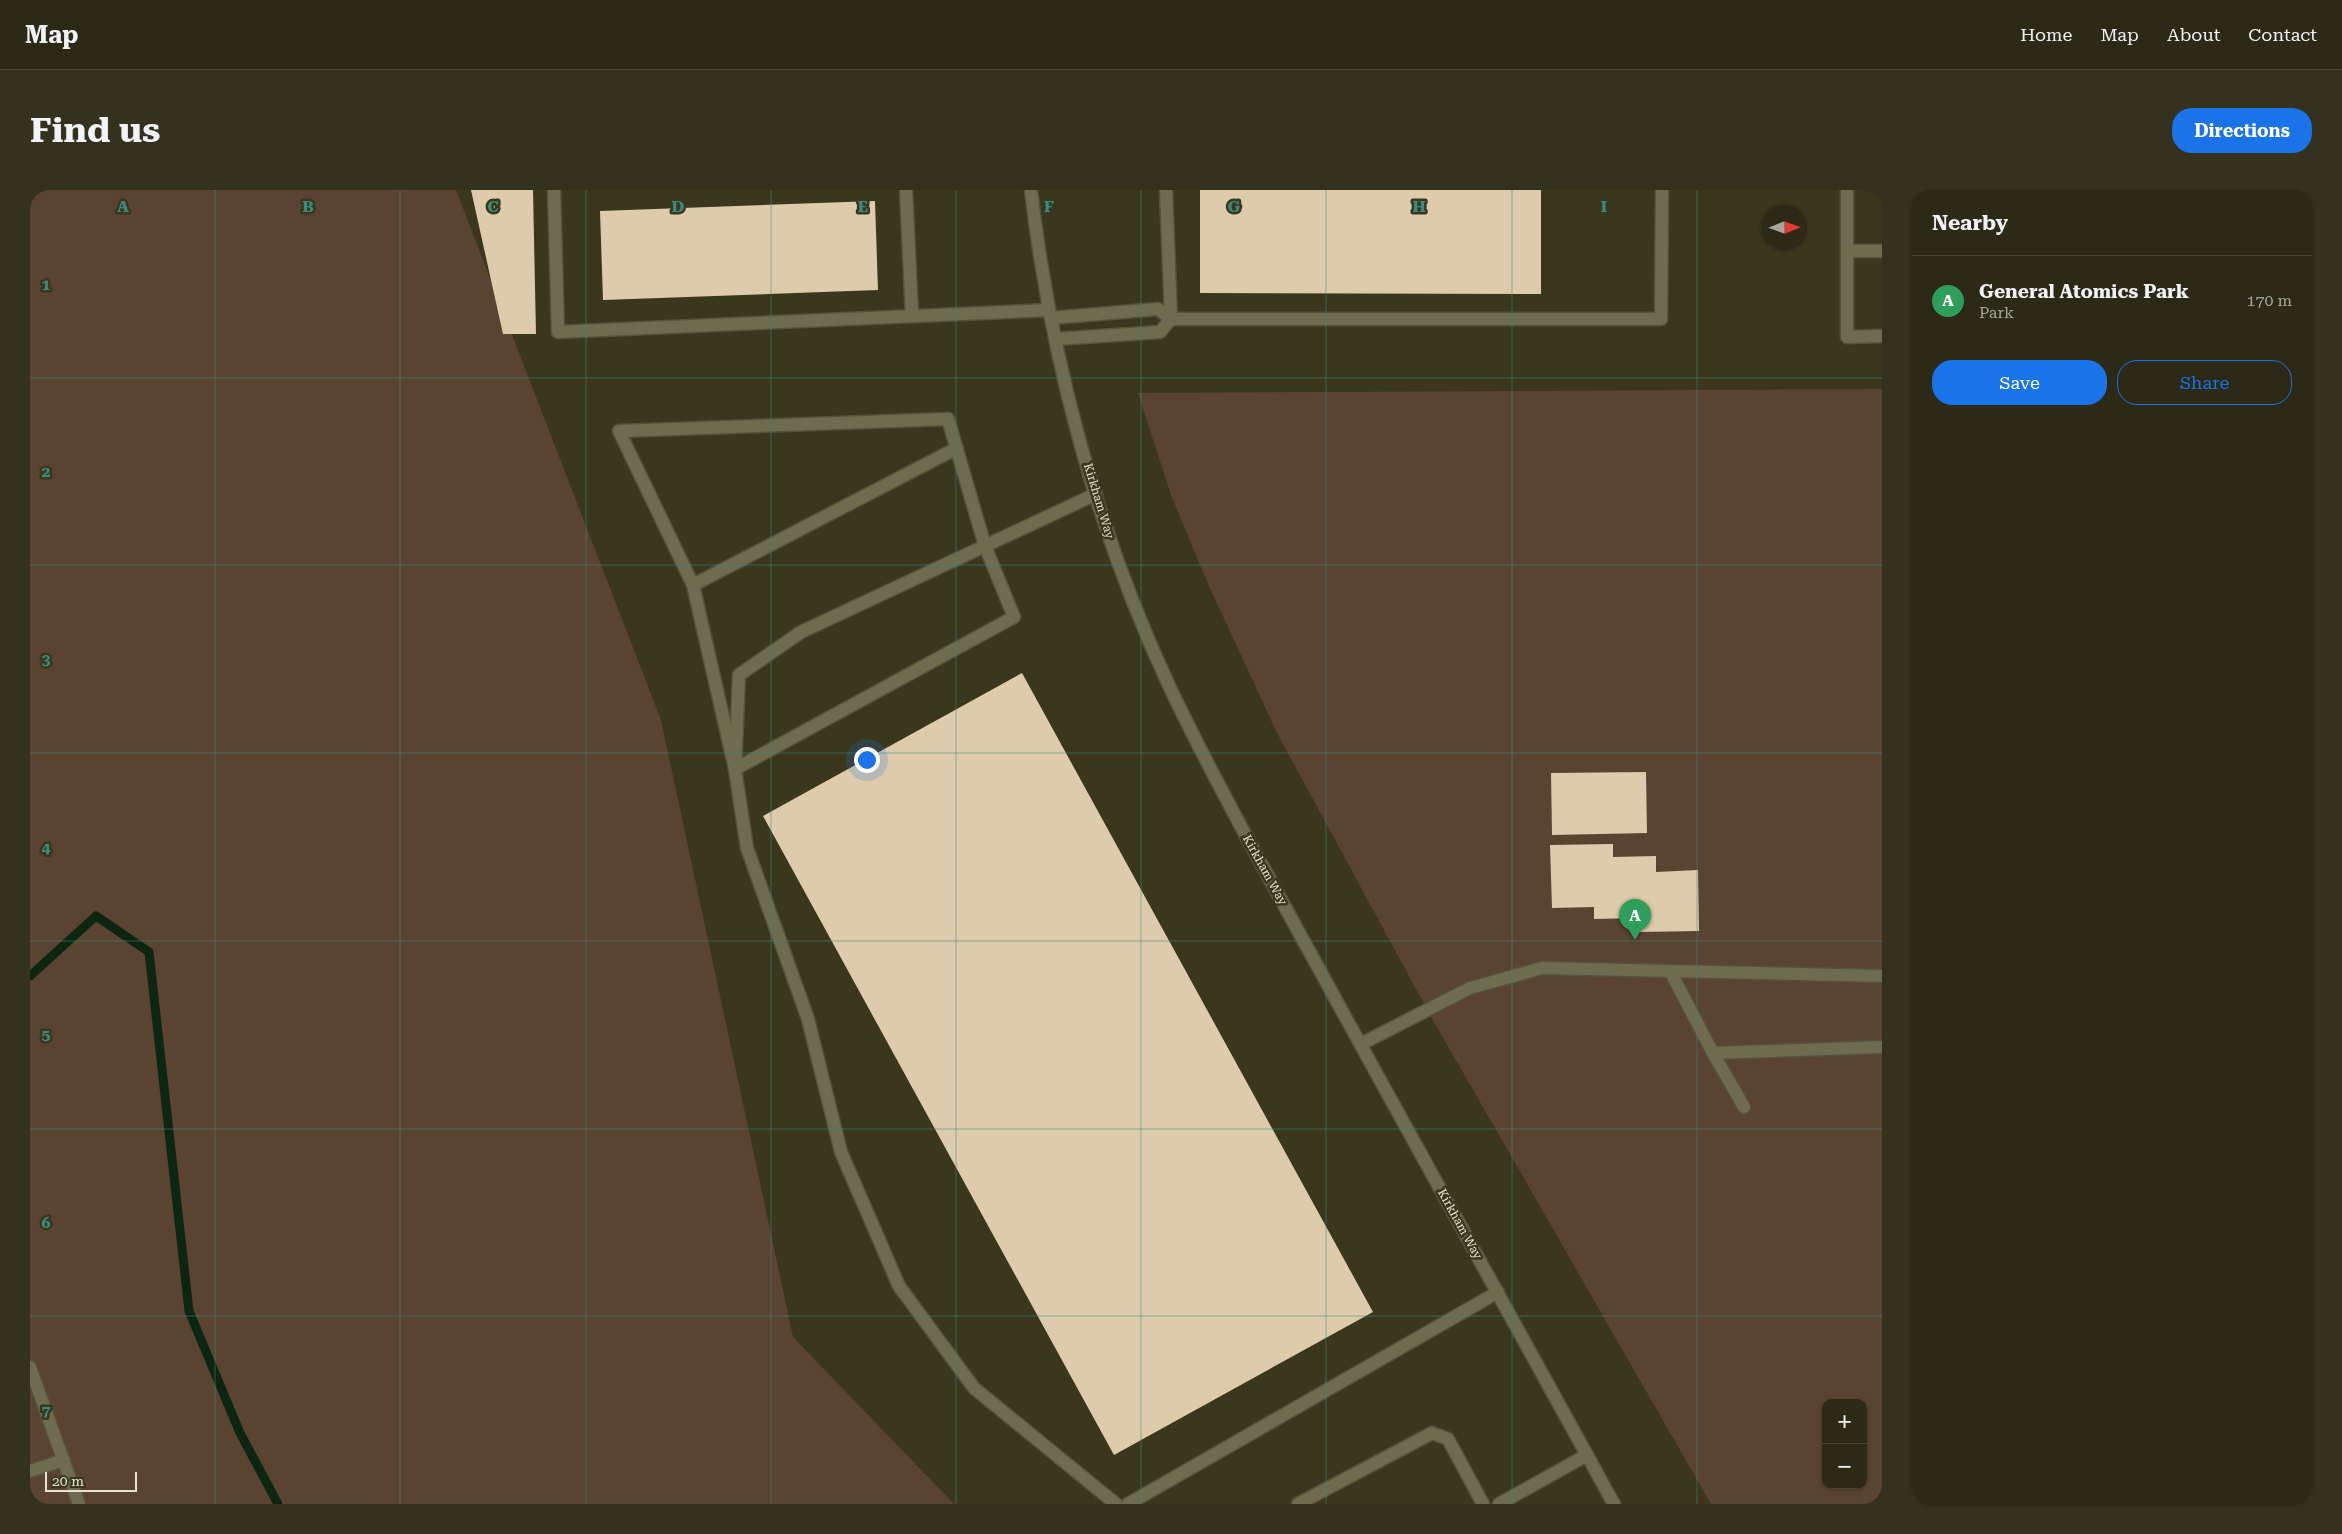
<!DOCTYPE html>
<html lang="en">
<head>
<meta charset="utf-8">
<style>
  :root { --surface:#2c2916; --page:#34311f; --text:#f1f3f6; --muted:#a6a6a1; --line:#484535; --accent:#1a73e8 }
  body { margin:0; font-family:"Roboto Serif",serif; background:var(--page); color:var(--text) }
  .controls { position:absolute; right:15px; bottom:15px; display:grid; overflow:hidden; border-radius:10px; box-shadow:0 1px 4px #0004 }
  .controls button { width:45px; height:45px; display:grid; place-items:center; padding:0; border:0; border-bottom:1px solid var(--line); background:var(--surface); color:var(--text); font:25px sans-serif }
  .compass { position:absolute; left:1732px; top:15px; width:45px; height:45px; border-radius:50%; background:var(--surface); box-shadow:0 1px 4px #0004; rotate:89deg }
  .scale { position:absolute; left:15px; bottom:12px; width:92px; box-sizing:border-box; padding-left:5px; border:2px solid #e4e3d3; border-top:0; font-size:14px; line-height:18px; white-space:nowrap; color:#e4e3d3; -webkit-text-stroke:4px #3a371d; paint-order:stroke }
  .you { position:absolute; left:836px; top:569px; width:18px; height:18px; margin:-12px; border:4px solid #fff; border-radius:50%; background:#1a73e8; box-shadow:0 0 0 8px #1a73e833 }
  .badge { display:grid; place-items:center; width:32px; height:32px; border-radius:50%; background:var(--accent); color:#fff; font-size:16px; font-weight:700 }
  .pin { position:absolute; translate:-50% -41px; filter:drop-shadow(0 1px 2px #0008) }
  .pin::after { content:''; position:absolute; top:26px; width:18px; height:15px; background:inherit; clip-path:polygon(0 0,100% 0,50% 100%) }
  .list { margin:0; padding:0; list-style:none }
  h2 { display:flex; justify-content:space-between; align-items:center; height:65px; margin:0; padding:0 20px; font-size:21px }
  h2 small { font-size:16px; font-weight:400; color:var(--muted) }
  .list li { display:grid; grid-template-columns:32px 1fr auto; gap:15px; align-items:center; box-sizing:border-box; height:90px; padding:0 20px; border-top:1px solid var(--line) }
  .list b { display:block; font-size:19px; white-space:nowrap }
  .list p { margin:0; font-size:16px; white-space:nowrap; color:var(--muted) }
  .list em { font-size:16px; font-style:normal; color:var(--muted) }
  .actions { display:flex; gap:10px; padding:15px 20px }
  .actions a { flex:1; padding:11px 0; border:1px solid var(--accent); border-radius:20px; text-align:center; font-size:18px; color:var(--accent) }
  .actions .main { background:var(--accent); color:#fff }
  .map { position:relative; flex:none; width:1852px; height:1314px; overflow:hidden; border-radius:20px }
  header { display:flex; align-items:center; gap:30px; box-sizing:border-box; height:70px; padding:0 25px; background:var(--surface); border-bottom:1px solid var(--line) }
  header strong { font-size:24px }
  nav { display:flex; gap:28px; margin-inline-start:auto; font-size:18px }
  .intro { display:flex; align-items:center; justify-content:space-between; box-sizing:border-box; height:120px; padding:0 30px }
  h1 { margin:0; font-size:35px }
  .button { padding:12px 22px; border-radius:20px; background:var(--accent); color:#fff; font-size:18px; font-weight:700 }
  main { display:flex; gap:30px; padding:0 30px }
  aside { flex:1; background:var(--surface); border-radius:20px; box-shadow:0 1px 4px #0004 }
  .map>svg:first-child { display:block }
  .green { fill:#5b4331; fill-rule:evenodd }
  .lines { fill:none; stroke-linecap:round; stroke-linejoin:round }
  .stream { stroke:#0d2612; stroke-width:9 }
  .building { fill:#decbab }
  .lane-casing { stroke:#54523b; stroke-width:15 }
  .secondary-casing { stroke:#54523b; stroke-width:15 }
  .lane { stroke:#6e6b4f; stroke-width:12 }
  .secondary { stroke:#6e6b4f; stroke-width:12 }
  .grid { fill:none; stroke:#3a8c82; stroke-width:1; stroke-opacity:0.55 }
  .labels { text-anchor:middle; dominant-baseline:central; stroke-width:5; stroke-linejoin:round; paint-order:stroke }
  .street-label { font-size:12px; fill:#e4e3d3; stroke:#3a371d }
  .grid-label { font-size:16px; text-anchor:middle; font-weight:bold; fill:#3a8c82; stroke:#3a371d; stroke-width:5; stroke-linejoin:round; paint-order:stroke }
</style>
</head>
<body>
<header>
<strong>Map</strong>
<nav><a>Home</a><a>Map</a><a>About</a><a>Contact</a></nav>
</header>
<div class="intro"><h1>Find us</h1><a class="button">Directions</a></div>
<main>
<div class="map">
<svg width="1852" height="1314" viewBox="0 0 1852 1314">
  <rect width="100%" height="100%" fill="#3a371d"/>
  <!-- green -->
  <path class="green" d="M0 0H426L631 530 763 1147 924 1314H0Z
    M1852 199V1314H1681L1404 832 1247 543 1178 394 1141 305 1108 203ZM1796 1213H1833V1295H1796Z"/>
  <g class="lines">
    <!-- stream -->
    <path class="stream" d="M0 786 66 726 119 762 159 1121 210 1243 248 1314"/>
  </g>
  <!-- building -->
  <path class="building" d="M441 0H503L506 144H473Z
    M1170 0H1511V104L1170 103Z
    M845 11 848 100 573 110 570 21Z
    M992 483 1343 1122 1084 1265 733 626Z
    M1616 582 1617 643 1522 645 1521 583Z
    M1583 654V667L1626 666V682L1668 680 1669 741 1609 742V728L1564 729V717L1522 718 1520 655Z"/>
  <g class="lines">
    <defs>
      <path id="lane" d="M524 0 528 142 1019 120
        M876 0 882 126
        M1817 0V147L1852 146
        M1817 61H1852
        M1021 128 1128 119 1141 129H1631L1632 0
        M1026 149 1130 142 1141 129 1136 0
        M918 229 955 356 984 427 705 579 663 395 589 241Z
        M1066 304 771 442 709 485 705 579 717 658 778 829 811 962 869 1096 944 1198 1086 1314
        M663 395 927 258
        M1640 781 1683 863 1852 857
        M1331 854 1440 798 1512 778 1852 786
        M1683 863 1714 917
        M0 1177 49 1314
        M0 1281 34 1270
        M1098 1314 1468 1102
        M1268 1314 1402 1243 1418 1249 1453 1314
        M1469 1314 1557 1265"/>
      <path id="secondary" d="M1001 0C1021 172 1068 346 1142 502 1196 614 1258 721 1317 830 1406 991 1495 1153 1584 1314"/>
    </defs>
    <!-- lane casing -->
    <use href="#lane" class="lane-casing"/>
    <!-- secondary casing -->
    <use href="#secondary" class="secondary-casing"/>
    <!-- lane -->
    <use href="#lane" class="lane"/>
    <!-- secondary -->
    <use href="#secondary" class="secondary"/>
  </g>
  <!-- grid -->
  <path class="grid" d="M185 0V1314M370 0V1314M556 0V1314M741 0V1314M926 0V1314M1111 0V1314M1296 0V1314M1482 0V1314M1667 0V1314M0 188H1852M0 375H1852M0 563H1852M0 751H1852M0 939H1852M0 1126H1852"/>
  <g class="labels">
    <!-- street labels -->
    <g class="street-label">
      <text transform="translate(1069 311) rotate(73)">Kirkham Way</text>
      <text transform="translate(1235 680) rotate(61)">Kirkham Way</text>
      <text transform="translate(1430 1034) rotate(61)">Kirkham Way</text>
    </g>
  </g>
  <g class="grid-label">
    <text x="93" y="22">A</text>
    <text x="278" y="22">B</text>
    <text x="463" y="22">C</text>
    <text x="648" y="22">D</text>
    <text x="833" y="22">E</text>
    <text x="1019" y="22">F</text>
    <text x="1204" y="22">G</text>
    <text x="1389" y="22">H</text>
    <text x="1574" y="22">I</text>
    <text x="16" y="100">1</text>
    <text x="16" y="287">2</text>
    <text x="16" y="475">3</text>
    <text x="16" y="663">4</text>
    <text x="16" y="850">5</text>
    <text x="16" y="1038">6</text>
    <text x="16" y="1226">7</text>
  </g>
</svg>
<div class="controls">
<button>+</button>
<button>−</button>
</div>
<svg class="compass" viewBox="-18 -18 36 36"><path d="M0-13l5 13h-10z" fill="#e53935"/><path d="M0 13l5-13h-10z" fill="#a6a6a1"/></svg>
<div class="scale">20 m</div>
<div class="you"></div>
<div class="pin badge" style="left:1605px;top:750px;background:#2e9e5b">A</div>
</div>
<aside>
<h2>Nearby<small></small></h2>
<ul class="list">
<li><span class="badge" style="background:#2e9e5b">A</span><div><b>General Atomics Park</b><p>Park</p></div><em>170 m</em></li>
</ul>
<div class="actions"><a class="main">Save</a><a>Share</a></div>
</aside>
</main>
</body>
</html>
